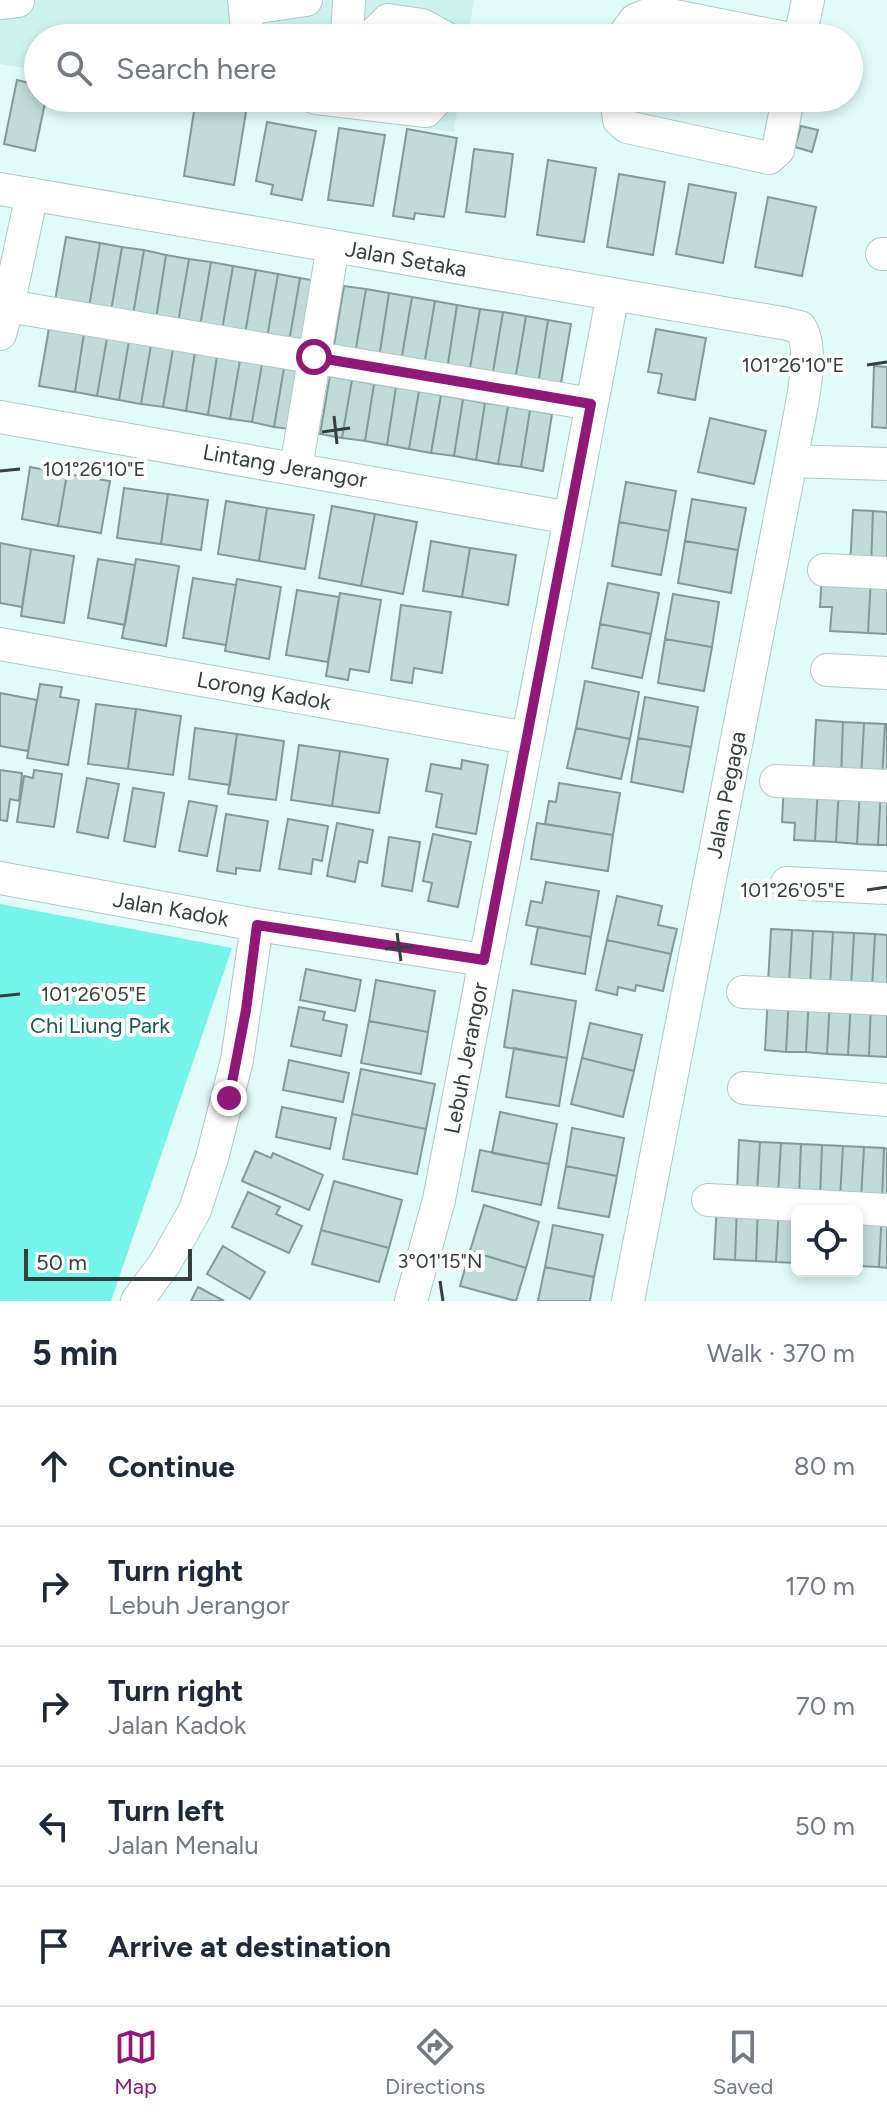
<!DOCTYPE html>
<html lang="en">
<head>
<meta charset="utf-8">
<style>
  :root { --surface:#fff; --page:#f6f6f7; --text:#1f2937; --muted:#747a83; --line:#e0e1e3; --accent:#901877 }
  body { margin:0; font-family:Figtree,sans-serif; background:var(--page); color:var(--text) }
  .controls { position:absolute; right:24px; bottom:24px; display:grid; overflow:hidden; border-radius:12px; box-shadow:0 4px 12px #0003 }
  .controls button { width:72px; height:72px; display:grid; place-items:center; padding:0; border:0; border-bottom:2px solid var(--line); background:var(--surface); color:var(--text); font:40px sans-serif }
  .scale { position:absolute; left:24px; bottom:20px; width:168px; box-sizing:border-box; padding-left:8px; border:4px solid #343f3e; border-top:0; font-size:22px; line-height:28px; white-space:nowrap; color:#343f3e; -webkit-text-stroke:6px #fff; paint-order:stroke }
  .stop { position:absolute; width:24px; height:24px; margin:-18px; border:6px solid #901877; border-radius:50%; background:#fff }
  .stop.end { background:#901877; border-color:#fff; box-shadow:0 2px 8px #0008 }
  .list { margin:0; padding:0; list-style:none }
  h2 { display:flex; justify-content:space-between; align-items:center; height:104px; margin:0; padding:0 32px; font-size:34px }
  h2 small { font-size:26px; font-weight:400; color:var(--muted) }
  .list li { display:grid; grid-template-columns:52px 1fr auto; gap:24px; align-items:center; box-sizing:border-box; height:120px; padding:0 32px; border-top:2px solid var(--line) }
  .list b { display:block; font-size:30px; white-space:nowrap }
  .list p { margin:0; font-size:26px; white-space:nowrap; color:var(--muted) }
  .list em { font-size:26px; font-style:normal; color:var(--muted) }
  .icon { flex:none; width:44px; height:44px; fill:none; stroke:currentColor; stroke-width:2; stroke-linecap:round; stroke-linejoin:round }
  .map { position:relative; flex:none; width:887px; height:1301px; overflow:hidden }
  .search { position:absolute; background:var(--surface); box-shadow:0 4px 12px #0003; left:24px; right:24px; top:24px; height:88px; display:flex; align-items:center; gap:20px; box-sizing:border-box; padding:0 28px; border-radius:44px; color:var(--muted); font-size:30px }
  .sheet { height:704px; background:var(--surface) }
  nav { display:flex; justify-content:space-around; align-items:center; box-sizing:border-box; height:112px; border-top:2px solid var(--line); background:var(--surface); font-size:22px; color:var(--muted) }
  nav a { display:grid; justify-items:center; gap:4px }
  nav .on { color:var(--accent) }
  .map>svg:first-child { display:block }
  .built { fill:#cdf1ed }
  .green { fill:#75f4ea }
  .building { fill:#c0dbd8; stroke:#829a98; stroke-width:2 }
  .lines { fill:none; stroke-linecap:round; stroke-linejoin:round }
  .minor-casing { stroke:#b0c9c7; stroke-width:34 }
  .minor { stroke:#fff; stroke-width:32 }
  .route { stroke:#901877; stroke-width:10 }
  .ticks { fill:none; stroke:#343f3e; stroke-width:3 }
  .labels { text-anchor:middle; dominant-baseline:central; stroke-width:8; stroke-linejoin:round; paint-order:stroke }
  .street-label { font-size:22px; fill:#343f3e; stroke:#fff }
  .park-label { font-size:22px; fill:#195753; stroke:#fff }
  .ticks-label { font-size:20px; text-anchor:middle; fill:#343f3e; stroke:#fff; stroke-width:8; stroke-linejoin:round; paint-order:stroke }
</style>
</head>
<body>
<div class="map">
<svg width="887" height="1301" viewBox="0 0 887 1301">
  <rect width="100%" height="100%" fill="#e1fbf8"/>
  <!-- built -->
  <path class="built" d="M0 0H474L468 38H38V70L0 64Z
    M228 98H459L454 132Z"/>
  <!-- green -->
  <path class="green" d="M0 904 232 948 111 1301H0Z"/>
  <!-- building -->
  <path class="building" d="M17 80 38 85V98H46L35 151 4 144Z
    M196 98 247 106 234 185 184 176Z
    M267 122 316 131 302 200 271 194 273 185 256 181Z
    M801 126 818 130 812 152 795 147Z
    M339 128 385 135 373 206 328 200Z
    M407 129 457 138 444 217 415 213 414 219 393 216Z
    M474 149 513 154 505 217 466 212Z
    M548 160 596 168 584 242 537 235Z
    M619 174 665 182 653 255 607 247Z
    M689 184 736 193 723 263 676 254Z
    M768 197 816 207 802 276 755 267Z
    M66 237 100 243 89 307 55 301Z
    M100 243 122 247 111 311 89 307Z
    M122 247 144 250 133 315 111 311Z
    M144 250 166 255 156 319 133 315Z
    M166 255 189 259 178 323 156 319Z
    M189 259 211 262 200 326 178 323Z
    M211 262 233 266 222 330 200 326Z
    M233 266 256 270 245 334 222 330Z
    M256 270 278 274 267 338 245 334Z
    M278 274 300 278 289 342 267 338Z
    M300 278 322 282 312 346 289 342Z
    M344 286 366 289 355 354 333 351Z
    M366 289 389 293 379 358 355 354Z
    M389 293 412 297 401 362 379 358Z
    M412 297 435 301 424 366 401 362Z
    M435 301 457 305 447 370 424 366Z
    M457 305 480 309 469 374 447 370Z
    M480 309 503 312 492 378 469 374Z
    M503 312 526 316 515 381 492 378Z
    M526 316 548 320 538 385 515 381Z
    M548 320 571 324 560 389 538 385Z
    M49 328 84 333 75 392 39 386Z
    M656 329 706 338 695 400 658 393 662 374 648 372Z
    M84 333 107 338 97 396 75 392Z
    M107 338 129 341 119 400 97 396Z
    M129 341 151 345 141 404 119 400Z
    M151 345 173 349 163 407 141 404Z
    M173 349 195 352 186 411 163 407Z
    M195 352 217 356 208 415 186 411Z
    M217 356 240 360 230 419 208 415Z
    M240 360 262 364 252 422 230 419Z
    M262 364 284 368 274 427 252 422Z
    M874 366 887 367V428L872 427Z
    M284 368 306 372 296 430 274 427Z
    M330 376 352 380 342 438 320 434Z
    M352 380 374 384 365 441 342 438Z
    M374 384 396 387 387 445 365 441Z
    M396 387 419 391 409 449 387 445Z
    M419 391 441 395 431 453 409 449Z
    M441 395 463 399 454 456 431 453Z
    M463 399 485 403 476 460 454 456Z
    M485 403 508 406 498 464 476 460Z
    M508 406 530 410 521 467 498 464Z
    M530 410 552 414 543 471 521 467Z
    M710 418 766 431 754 484 698 472Z
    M30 467 67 474 58 526 22 519Z
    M67 474 110 481 101 533 58 526Z
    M626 482 676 491 669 531 619 522Z
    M124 488 168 494 161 544 117 538Z
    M168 494 208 500 201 550 161 544Z
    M692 499 746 508 738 550 685 541Z
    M226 501 267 508 259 561 218 554Z
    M332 506 375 514 361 586 319 578Z
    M267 508 314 515 305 569 259 561Z
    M853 510 873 511 871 568 850 567Z
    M873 511 887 512V568H871Z
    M375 514 417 522 403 594 361 586Z
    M619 522 669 531 661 575 612 566Z
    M431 541 470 548 462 597 423 591Z
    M685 541 738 550 731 593 678 583Z
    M0 543 31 549 22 607 0 603Z
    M470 548 516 555 508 605 462 597Z
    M31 549 74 556 64 623 21 616Z
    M98 559 135 565 125 625 88 618Z
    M136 559 179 566 166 646 122 638Z
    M822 575 871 578 868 633 830 631 832 607H820Z
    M193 578 236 585 226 645 183 638Z
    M871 578 887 579V634L868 633Z
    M237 579 281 587 269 659 225 651Z
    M608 583 659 593 651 634 600 624Z
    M297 590 339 597 328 662 286 655Z
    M340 593 381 600 369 672 350 669 348 680 326 676Z
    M673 594 719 602 712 647 665 639Z
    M401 605 451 612 442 673 414 668 412 683 391 680Z
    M600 624 651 634 642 678 592 668Z
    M665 639 712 647 704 691 658 683Z
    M585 681 639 692 630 739 576 728Z
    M40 684 62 687 60 697 79 700 68 765 27 758Z
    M0 693 37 700 28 751 0 746Z
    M645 697 698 707 691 747 638 738Z
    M96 704 136 709 128 769 88 764Z
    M136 709 181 716 173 775 128 769Z
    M816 720 843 722 841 777 813 776Z
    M843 722 864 723 861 778 841 777Z
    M864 723 885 724 882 779 861 778Z
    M885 724H887V779H882Z
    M195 728 237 734 230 785 189 779Z
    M576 728 630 739 621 779 567 768Z
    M237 734 284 741 276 800 228 794Z
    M638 738 691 747 683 792 631 782Z
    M299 745 340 751 332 806 291 800Z
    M340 751 388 759 379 813 332 806Z
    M462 760 488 765 476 834 436 827 442 794 426 791 431 764 461 769Z
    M0 770 22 773 19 801 10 799 7 821 0 820Z
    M34 770 62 774 54 827 17 822 24 776 33 778Z
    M87 778 119 784 108 838 77 832Z
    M559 783 620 793 613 835 545 824 549 801 556 802Z
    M784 784 818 786 815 841 794 840 795 823 782 822Z
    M818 786 839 787 836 842 815 841Z
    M839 787 860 788 857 844 836 842Z
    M133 788 164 793 155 847 124 841Z
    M860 788 881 790 878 845 857 844Z
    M881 790H887V845H878Z
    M189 801 217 806 207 856 179 851Z
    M226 814 268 821 260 871 236 868V874L217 871Z
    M288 819 328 826 322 861 313 859 311 874 279 869Z
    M337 823 373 830 367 863 359 861 355 882 327 876Z
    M537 823 613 835 608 871 531 859Z
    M433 834 471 842 458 907 428 901 432 883 423 881Z
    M389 837 420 842 412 891 382 886Z
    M546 882 599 891 591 937 526 925 531 901 542 903Z
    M617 896 662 906 658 925 677 929 671 954 607 940Z
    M538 927 591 937 585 974 531 964Z
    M771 929 792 930 789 984 768 983Z
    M792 930 813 931 810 985 789 984Z
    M813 931 833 932 830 986 810 985Z
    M833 932 854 933 851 988 830 986Z
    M854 933 875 934 872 988H851Z
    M875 934 887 935V989L872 988Z
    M607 940 671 954 663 991 636 985 635 991 618 987 617 995 596 990Z
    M306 969 361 980 355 1011 300 1000Z
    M376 980 435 991 428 1032 369 1021Z
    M513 990 576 1001 567 1058 504 1047Z
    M768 995 789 996 786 1052 765 1050Z
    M789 996 809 997 806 1052H786Z
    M809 997 830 999 827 1054 806 1052Z
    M830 999H851L848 1055 827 1054Z
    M851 999 871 1001 869 1056 848 1055Z
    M871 1001H887V1057L869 1056Z
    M299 1007 325 1012 323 1020 347 1025 341 1056 291 1046Z
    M369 1021 428 1032 421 1074 361 1063Z
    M590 1023 642 1035 634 1071 582 1058Z
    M514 1048 567 1058 559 1106 506 1097Z
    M582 1058 634 1071 623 1117 571 1104Z
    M289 1060 349 1073 343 1102 283 1090Z
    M361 1069 435 1084 426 1129 352 1114Z
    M282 1107 336 1118 330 1149 276 1137Z
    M500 1112 557 1124 549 1164 492 1153Z
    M352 1114 426 1129 417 1174 343 1159Z
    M572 1128 624 1138 617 1176 566 1166Z
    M739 1140 760 1142 757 1193 737 1192Z
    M760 1142 781 1143 778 1194 757 1193Z
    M781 1143 801 1144 799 1196 778 1194Z
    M801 1144 822 1145 820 1197 799 1196Z
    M822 1145 843 1146 840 1198 820 1197Z
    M843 1146 864 1147 861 1199 840 1198Z
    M864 1147 884 1148 882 1200 861 1199Z
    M884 1148 887 1149V1200H882Z
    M480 1150 549 1164 541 1205 472 1191Z
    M255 1151 271 1158 273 1153 323 1175 309 1210 242 1181Z
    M566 1166 617 1176 609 1217 558 1208Z
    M334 1181 402 1200 389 1248 321 1230Z
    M248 1192 280 1207 276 1214 302 1226 289 1253 232 1227Z
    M717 1203 737 1205 735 1260 714 1259Z
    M484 1205 539 1222 526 1268 470 1251Z
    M737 1205H758L756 1261 735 1260Z
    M758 1205 779 1207 776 1262 756 1261Z
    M779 1207 797 1211V1263L776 1262Z
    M862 1211 882 1212 879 1267 859 1266Z
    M882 1212H887V1268L879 1267Z
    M553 1225 603 1235 594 1277 545 1267Z
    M321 1230 389 1248 379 1282 312 1264Z
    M223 1246 265 1272 250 1299 207 1274Z
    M470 1251 526 1268 516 1301 460 1286Z
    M545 1267 594 1277 590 1301H538Z
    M198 1287 224 1301H191Z"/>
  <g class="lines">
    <defs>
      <path id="minor" d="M244 0 248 38
        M0 3 18 1
        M245 9 306 0
        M347 38 349 0
        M373 38 374 34 388 20 422 25 446 38
        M622 38 635 20 655 12 785 38
        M800 38 808 0
        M316 98 426 111 438 98
        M616 98 619 120 627 127 769 158 778 150 788 98
        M0 189 782 323 800 327C818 353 796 428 791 461L628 1301
        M882 254H887
        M8 306 591 404
        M0 334 8 306 32 194
        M0 417 570 518
        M791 461 887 464
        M296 468 333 246
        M824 570 887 573
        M0 644 527 738
        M827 670 887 673
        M776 781 887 786
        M0 878 257 925 484 960
        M787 883 887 888
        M743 992 887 999
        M744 1088 887 1100
        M708 1200 887 1210
        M137 1301 165 1263 195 1210 212 1158 237 1060 257 925
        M411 1301 439 1200 613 294"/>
    </defs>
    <!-- minor casing -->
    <use href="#minor" class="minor-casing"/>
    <!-- minor -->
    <use href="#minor" class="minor"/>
  </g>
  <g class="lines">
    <!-- route -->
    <path class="route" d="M229 1098 246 1010 257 925 484 960 591 404 314 357"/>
  </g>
  <!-- ticks -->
  <path class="ticks" d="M867 365 887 362M334 416 337 444M322 432 350 428M0 471 20 469M867 890 887 887M397 933 401 961M385 949 413 946M0 996 20 994M440 1281 443 1301"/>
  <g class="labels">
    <!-- street labels -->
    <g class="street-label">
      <text transform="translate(406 259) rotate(10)">Jalan Setaka</text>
      <text transform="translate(285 466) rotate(10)">Lintang Jerangor</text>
      <text transform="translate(264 691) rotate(10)">Lorong Kadok</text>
      <text transform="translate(726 795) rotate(-79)">Jalan Pegaga</text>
      <text transform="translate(171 909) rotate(10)">Jalan Kadok</text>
      <text transform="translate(466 1058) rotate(-79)">Lebuh Jerangor</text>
    </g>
    <!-- park labels -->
    <g class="park-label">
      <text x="100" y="1025">Chi Liung Park</text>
    </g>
  </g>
  <g class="ticks-label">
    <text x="793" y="372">101°26'10"E</text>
    <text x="94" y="476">101°26'10"E</text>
    <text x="793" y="897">101°26'05"E</text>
    <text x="94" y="1001">101°26'05"E</text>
    <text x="440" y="1268">3°01'15"N</text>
  </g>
</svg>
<div class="controls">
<button><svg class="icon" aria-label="locate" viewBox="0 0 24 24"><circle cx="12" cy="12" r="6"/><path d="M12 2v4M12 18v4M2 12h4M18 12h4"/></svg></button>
</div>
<div class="scale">50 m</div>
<div class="stop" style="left:314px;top:357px"></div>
<div class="stop end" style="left:229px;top:1098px"></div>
<div class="search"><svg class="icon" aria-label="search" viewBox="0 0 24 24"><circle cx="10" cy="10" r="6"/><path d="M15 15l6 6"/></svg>Search here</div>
</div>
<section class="sheet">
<h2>5 min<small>Walk · 370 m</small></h2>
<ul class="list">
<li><svg class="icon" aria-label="ahead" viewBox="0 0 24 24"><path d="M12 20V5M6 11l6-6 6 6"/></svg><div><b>Continue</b></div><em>80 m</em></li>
<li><svg class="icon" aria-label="right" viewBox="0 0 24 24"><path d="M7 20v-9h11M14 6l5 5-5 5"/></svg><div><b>Turn right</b><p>Lebuh Jerangor</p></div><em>170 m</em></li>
<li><svg class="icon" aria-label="right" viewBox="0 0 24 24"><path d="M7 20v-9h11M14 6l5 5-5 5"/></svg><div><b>Turn right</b><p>Jalan Kadok</p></div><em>70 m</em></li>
<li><svg class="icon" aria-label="left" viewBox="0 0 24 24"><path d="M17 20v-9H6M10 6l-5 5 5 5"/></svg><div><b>Turn left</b><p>Jalan Menalu</p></div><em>50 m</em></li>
<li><svg class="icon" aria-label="arrive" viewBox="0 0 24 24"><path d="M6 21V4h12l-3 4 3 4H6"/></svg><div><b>Arrive at destination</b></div></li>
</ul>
</section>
<nav>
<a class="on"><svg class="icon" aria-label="map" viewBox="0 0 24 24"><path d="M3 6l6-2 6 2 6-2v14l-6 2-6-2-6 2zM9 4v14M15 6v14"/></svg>Map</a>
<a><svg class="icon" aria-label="directions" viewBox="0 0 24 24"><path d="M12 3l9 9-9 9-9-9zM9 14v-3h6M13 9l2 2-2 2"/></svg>Directions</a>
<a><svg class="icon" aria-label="saved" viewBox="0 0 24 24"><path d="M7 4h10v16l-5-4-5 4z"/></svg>Saved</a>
</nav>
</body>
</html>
